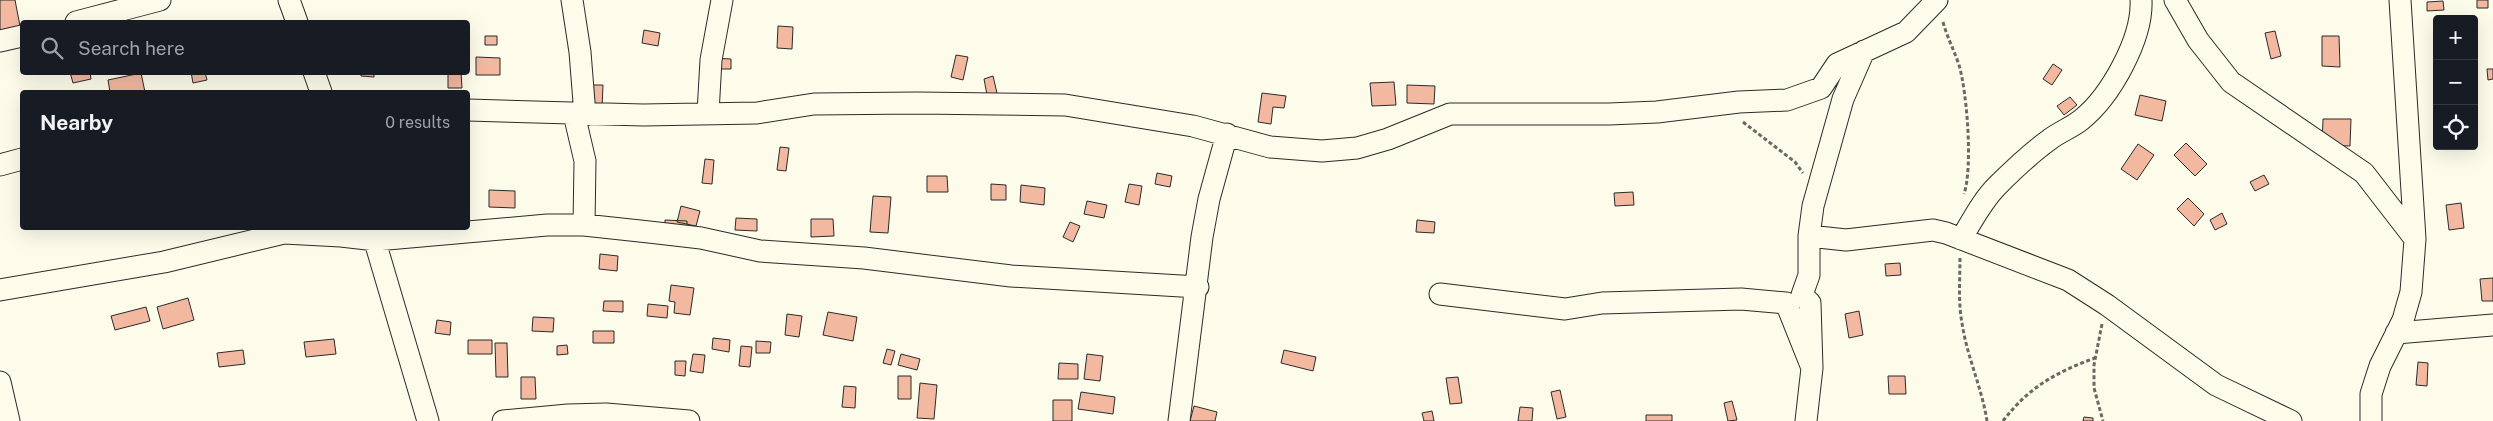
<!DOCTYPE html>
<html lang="en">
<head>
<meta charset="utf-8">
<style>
  :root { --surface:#171b24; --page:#20242c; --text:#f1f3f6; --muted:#9ea1a6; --line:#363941 }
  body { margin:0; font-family:"Public Sans",sans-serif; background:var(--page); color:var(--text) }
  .controls { position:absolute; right:15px; top:15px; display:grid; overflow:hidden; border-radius:5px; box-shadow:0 5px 20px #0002 }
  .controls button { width:45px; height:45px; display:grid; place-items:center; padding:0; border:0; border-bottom:1px solid var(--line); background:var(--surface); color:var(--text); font:25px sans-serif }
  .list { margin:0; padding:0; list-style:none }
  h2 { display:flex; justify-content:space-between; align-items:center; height:65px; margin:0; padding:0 20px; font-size:21px }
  h2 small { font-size:16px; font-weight:400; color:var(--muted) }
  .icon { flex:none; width:28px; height:28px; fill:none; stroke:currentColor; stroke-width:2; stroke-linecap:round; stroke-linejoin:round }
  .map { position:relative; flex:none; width:2493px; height:421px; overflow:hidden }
  .search { position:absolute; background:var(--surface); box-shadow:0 5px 20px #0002; left:20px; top:20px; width:450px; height:55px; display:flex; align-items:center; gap:12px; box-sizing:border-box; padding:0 18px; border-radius:5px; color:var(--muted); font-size:19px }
  .panel { position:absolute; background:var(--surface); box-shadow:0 5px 20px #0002; left:20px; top:90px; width:450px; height:140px; border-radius:5px }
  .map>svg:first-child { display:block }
  .building { fill:#f2b8a0; stroke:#2b2b2b }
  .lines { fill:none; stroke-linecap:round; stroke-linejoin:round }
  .minor-casing { stroke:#2b2b2b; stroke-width:23 }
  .path { stroke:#6a6964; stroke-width:3; stroke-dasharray:4 2.5; stroke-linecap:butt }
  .minor { stroke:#fdfbea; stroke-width:21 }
</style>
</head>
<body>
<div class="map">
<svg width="2493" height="421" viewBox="0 0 2493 421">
  <rect width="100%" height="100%" fill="#fdfbea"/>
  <!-- building -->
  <path class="building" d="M0 0H15L20 26 0 30Z
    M2477 0H2488V8H2477Z
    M2443 1 2444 10 2427 11V2Z
    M778 26 793 27 792 49 777 48Z
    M644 30 660 33 658 46 642 43Z
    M2275 31 2281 56 2271 59 2265 33Z
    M485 36H497V45H485Z
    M2322 36H2339L2340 67 2322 66Z
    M956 55 968 57 963 80 951 77Z
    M476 57 500 58V75H476Z
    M712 58 731 59V69H712Z
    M2053 64 2062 70 2052 85 2043 79Z
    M2487 69H2493V79L2488 80Z
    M70 72H90L91 79 73 83Z
    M191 72H205L207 80 193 83Z
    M361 72H374V77L361 76Z
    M448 72H461L462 88H448Z
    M141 73 145 92H110L108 80Z
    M993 76 997 93 987 95 984 79Z
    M1394 82 1396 105 1372 106 1370 83Z
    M589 85H603L602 108H589Z
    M1407 85 1435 86 1434 104 1407 103Z
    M1262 93 1286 96 1284 108 1273 107 1271 124 1258 122Z
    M2140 95 2166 101 2162 121 2135 115Z
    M2070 97 2077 105 2064 115 2057 106Z
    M2474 98H2477V112H2474Z
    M2323 119H2351L2350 146 2322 145Z
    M2186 143 2207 164 2195 176 2174 155Z
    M2138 144 2154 155 2137 180 2121 169Z
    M780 147 789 148 786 171 777 170Z
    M705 159 714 160 712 184 702 183Z
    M1157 173 1172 176 1170 187 1155 184Z
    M2264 175 2269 184 2255 191 2250 182Z
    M927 176H947L948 192H927Z
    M991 184 1006 185V200H991Z
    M1129 184 1142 186 1139 205 1125 202Z
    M1021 185 1045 188 1044 205 1020 202Z
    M489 190 515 191V208L489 207Z
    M1633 192 1634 205 1615 206 1614 193Z
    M873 196 891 197 888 233 870 232Z
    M2188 198 2204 214 2194 226 2177 209Z
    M1087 201 1107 205 1104 218 1084 214Z
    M2461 203 2464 228 2449 230 2446 205Z
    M681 206 700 211 696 226 677 222Z
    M2222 213 2227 224 2215 230 2210 220Z
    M736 218 757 219V231L735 230Z
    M811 219H833L834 236 811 237Z
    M665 220 687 221V236L665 235Z
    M1417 220 1435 222 1434 233 1416 232Z
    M1070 222 1080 226 1073 242 1063 237Z
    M600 254 618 256 617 271 599 269Z
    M1900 263 1901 275 1886 276 1885 264Z
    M2493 278V301H2482L2480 279Z
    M671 285 694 288 690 315 674 313 675 302 669 301Z
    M188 298 194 320 163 329 157 307Z
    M604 301H623V312L603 311Z
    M648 304 668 306 667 318 647 316Z
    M146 307 150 321 115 330 111 316Z
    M1859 311 1863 335 1849 338 1845 314Z
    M828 312 857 317 853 341 823 335Z
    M787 314 802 316 799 337 785 335Z
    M533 317 554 318 553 332 532 331Z
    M437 320 451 322 450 335 435 333Z
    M593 331H614V343H593Z
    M713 338 730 340 729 352 712 349Z
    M334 339 336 354 306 357 304 342Z
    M468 340H492V354H468Z
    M756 341 771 342 770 353H756Z
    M495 343H507L508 377H496Z
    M567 345 568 354 557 355V346Z
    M741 346 752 347 750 367 739 366Z
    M887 349 895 351 891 365 883 363Z
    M243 350 245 364 219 367 217 353Z
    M1284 350 1316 357 1313 371 1281 363Z
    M693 354 705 355 703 373 690 371Z
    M901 354 920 359 917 370 898 365Z
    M1087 354 1103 356 1100 381 1084 379Z
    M675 361H686L685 376 675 375Z
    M2418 362 2428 363 2427 386 2416 385Z
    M1059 363 1078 364V379H1058Z
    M898 376H911V399H898Z
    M1888 376H1905L1906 394H1889Z
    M521 377H535L536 399H521Z
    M1458 377 1462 403 1450 404 1446 378Z
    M920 383 937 385 934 419 917 418Z
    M844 386 856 387 855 408 842 407Z
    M1560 390 1566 417 1557 419 1551 392Z
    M1081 392 1115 397 1113 414 1078 409Z
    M1053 400H1072V421H1053Z
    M1732 401 1737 420 1728 421 1724 403Z
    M1194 406 1217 412 1215 421H1190Z
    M1520 407 1533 408 1532 421H1518Z
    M1432 411 1434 421H1424L1422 413Z
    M1646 415H1672V421H1646Z
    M2084 417 2093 418V421H2083Z"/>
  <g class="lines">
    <defs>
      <path id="minor" d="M289 0 297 22
        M572 0 580 52 585 115
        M2175 0 2198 40 2231 82 2364 173 2415 239
        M76 22 160 0
        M0 41 22 36
        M314 72 321 92
        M468 110 643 115 757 113 814 104 917 103 1065 105 1193 126 1270 147 1322 151 1357 148 1388 139 1450 114H1609L1657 112 1739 102 1787 100 1821 88 1837 64 1906 32 1937 0
        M708 113 711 60 722 0
        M574 114 585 161 584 225
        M0 165 22 159
        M371 228 428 421
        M1809 236 1846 240 1933 230 1946 233 2068 280 2107 305 2216 385 2291 421
        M1961 239C1972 221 1982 201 1997 186 2013 170 2031 153 2049 140 2059 132 2071 128 2081 120 2111 96 2143 38 2141 0
        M0 290 164 262 284 233 341 236 376 240 547 225H584L649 232 701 238 760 251 864 258 1011 276 1198 287
        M1440 294 1565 309 1602 303 1741 299 1786 303 1812 368
        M2396 333 2493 325
        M0 382 9 421
        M503 421 568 415 606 414 689 421
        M1179 421 1202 237 1209 199 1227 134
        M1806 421 1812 368 1810 303 1802 295 1809 275V236L1813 206 1843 99 1864 51
        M2371 421V394L2380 366 2403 320 2411 292 2415 239 2400 0"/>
    </defs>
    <!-- minor casing -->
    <use href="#minor" class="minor-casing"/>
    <!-- path -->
    <path class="path" d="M1943 22C1947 37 1954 50 1959 65 1967 92 1973 167 1964 194
      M1743 122 1795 162 1803 173
      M1960 258C1960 279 1958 302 1962 323 1967 357 1982 388 1987 421
      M2102 324 2094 365V388L2103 421
      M2003 421C2028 388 2056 372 2095 358"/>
    <!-- minor -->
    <use href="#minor" class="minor"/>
  </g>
</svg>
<div class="controls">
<button>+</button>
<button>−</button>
<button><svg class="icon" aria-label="locate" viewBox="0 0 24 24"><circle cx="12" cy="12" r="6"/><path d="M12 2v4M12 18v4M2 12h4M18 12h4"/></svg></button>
</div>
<div class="search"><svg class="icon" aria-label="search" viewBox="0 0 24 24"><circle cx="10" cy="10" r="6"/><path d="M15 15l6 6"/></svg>Search here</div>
<section class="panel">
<h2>Nearby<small>0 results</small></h2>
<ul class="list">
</ul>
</section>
</div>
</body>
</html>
